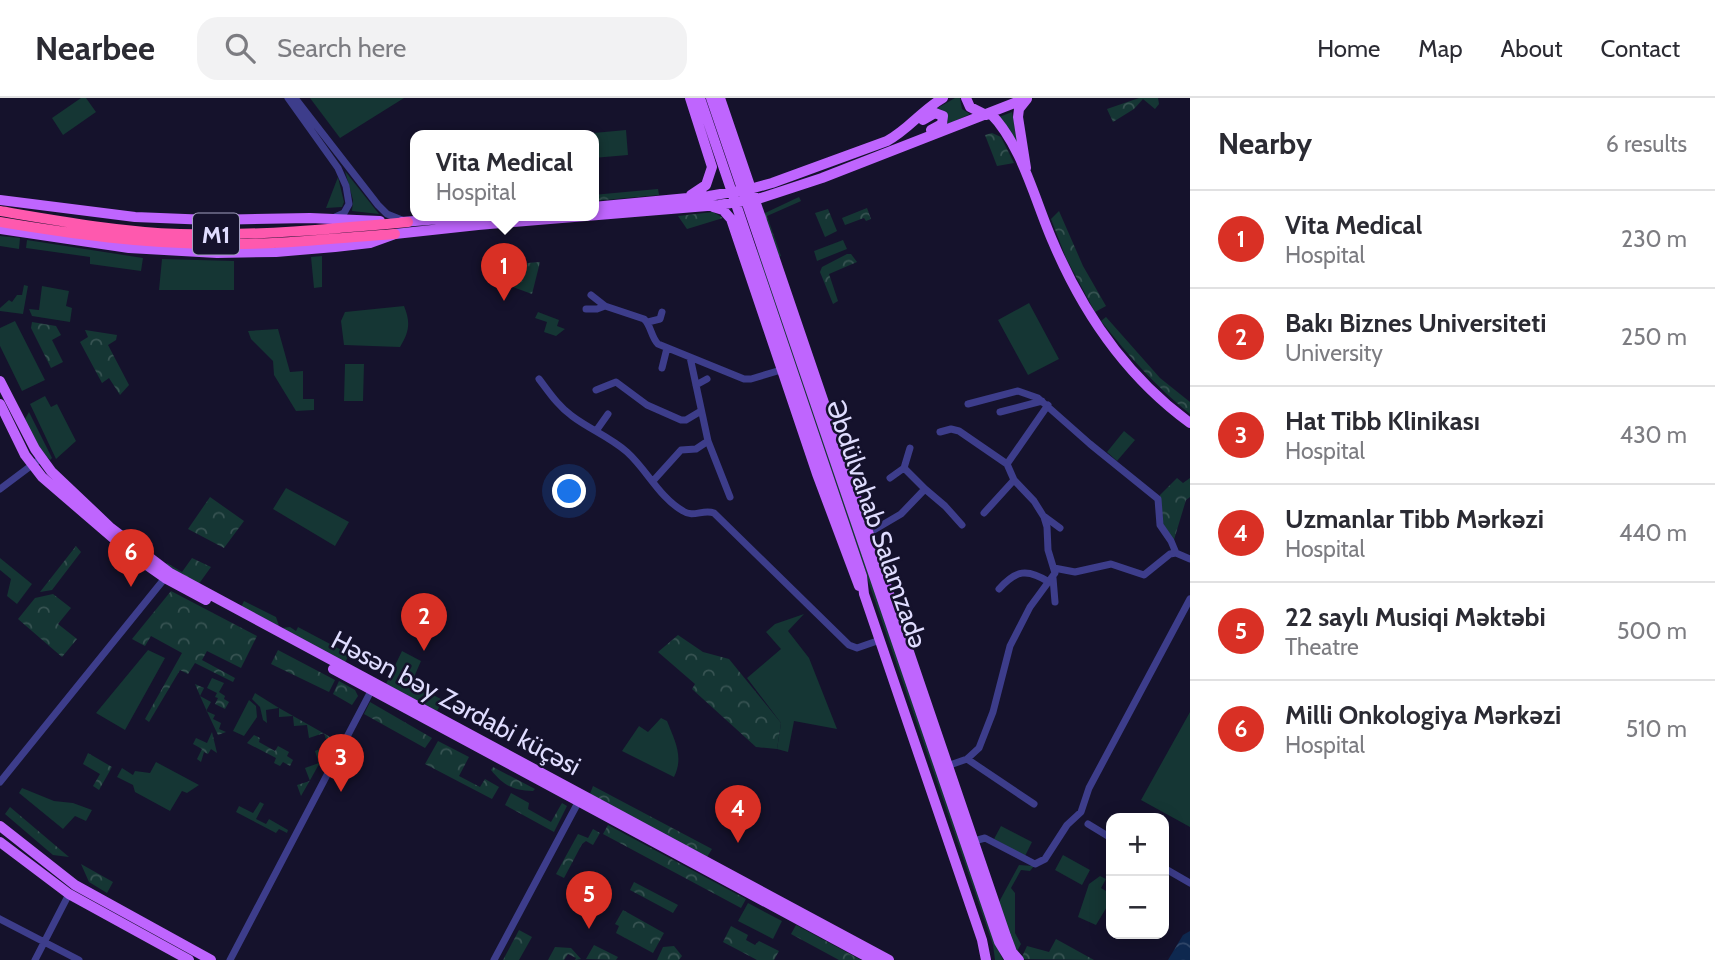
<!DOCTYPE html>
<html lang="en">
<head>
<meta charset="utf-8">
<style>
  :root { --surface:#fff; --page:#f2f2f3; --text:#2b2b33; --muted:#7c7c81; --line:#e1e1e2; --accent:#d93025 }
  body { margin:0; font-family:Cabin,sans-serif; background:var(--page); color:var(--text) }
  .controls { position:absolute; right:21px; bottom:21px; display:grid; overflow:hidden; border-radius:14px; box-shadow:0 4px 18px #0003 }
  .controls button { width:63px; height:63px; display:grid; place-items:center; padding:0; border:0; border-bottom:2px solid var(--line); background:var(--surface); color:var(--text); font:35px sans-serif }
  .you { position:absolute; left:570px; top:394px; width:24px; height:24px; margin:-18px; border:5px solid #fff; border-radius:50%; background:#1a73e8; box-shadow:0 0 0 10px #1a73e833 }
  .badge { display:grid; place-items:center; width:46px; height:46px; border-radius:50%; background:var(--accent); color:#fff; font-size:23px; font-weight:700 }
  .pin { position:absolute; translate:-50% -58px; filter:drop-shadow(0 2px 4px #0008) }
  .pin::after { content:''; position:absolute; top:37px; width:24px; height:21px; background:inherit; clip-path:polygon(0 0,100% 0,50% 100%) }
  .popup { position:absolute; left:410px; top:32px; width:189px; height:91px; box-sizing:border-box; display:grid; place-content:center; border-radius:14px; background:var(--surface); filter:drop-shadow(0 2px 5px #0005); font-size:23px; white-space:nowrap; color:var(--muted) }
  .popup b { font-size:26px; color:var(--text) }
  .popup::after { content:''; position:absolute; left:50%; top:100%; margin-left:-14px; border:14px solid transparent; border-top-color:var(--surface) }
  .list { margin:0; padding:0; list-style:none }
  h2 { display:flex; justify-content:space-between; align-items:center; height:91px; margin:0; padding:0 28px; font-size:30px }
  h2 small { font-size:23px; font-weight:400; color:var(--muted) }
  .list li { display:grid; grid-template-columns:46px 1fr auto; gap:21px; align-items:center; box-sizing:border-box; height:98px; padding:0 28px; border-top:2px solid var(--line) }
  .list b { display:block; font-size:26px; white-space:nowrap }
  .list p { margin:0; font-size:23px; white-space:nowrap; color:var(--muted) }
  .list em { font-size:23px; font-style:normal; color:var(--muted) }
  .icon { flex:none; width:38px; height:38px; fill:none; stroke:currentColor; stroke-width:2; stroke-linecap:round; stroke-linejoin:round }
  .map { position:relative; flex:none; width:1190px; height:862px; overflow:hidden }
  header { display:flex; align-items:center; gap:42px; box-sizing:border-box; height:98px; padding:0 35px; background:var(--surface); border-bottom:2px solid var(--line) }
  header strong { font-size:33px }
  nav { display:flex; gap:38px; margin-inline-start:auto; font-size:24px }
  .search { width:490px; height:63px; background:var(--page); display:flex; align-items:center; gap:18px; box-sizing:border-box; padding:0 24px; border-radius:21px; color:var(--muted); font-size:26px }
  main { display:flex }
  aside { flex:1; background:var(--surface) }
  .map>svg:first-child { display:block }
  .green { fill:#153634 }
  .forest { fill:url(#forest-crowns) }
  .water { fill:url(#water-waves) }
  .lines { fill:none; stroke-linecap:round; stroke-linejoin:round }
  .minor { stroke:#3d3d8b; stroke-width:7 }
  .major { stroke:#bf65fe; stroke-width:10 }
  .highway { stroke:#fe59ae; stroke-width:10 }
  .labels { text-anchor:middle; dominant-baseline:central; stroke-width:5; stroke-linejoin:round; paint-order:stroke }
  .shield { fill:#15122c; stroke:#a3a0c0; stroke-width:2 }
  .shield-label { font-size:24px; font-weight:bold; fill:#e0ddff }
  .street-label { font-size:26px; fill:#e0ddff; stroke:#15122c }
</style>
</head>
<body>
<header>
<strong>Nearbee</strong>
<div class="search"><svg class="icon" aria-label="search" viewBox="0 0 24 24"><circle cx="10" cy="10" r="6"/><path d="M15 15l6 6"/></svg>Search here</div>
<nav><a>Home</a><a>Map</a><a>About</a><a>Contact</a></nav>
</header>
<main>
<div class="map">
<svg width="1190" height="862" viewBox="0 0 1190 862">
  <defs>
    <pattern id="forest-crowns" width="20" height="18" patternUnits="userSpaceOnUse" patternTransform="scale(1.75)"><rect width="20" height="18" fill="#153634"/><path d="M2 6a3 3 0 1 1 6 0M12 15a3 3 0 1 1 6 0" fill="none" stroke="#375352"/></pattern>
    <pattern id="water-waves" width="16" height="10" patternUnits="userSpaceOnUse" patternTransform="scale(1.75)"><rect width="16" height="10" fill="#0e284f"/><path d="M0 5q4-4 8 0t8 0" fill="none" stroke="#314769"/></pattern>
  </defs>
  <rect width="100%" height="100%" fill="#15122c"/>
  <!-- green -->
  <path class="green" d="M81 0H86L96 14 63 37 52 20Z
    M310 0H404L340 40Z
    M955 0H960L962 11 970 16 945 28 948 23 945 15 940 11 934 12Z
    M1012 14 1019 51 999 19Z
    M626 32 628 57 593 60V37H572Z
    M345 73 379 116 352 113 353 102Z
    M338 79 344 104 342 109 326 110Z
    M0 138 20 140 19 151 0 148Z
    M27 142 143 160 141 173 90 166V159L26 150Z
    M843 142 847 151 817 163 814 153Z
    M758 152 996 847 1003 862H995L993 847 755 153Z
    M322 158V189L314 190 311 159Z
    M162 161 234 163V192H159Z
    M24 187 28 188 23 216 0 213V210L9 202 12 204 17 197H22Z
    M42 188 69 193 66 208 72 210 70 224 32 218 29 211 39 212Z
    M1029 205 1059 261 1028 277 998 222Z
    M404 208C411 225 409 234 400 249L344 247 341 223 345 214Z
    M538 214 559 222 557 228 565 231 556 238 544 234 547 224 535 220Z
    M15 223 45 282 22 293 0 248V230Z
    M278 231 290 274 303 273V301H314V312L296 313 274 277 273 263 251 241 248 233Z
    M345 266H364L363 303H344Z
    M45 298 51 309 57 306 76 343 56 361 30 306Z
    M29 314 52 360 50 362 39 349 25 321Z
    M1124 333 1135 342 1117 363 1107 354Z
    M286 390 349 424 335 448 273 411Z
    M0 460 32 486 17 506 7 498 11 481 0 472Z
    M244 503 276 519 279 528 241 509Z
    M804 516 788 533 809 560 837 631 794 623 788 654 777 651 781 625 747 580 781 551 766 534 775 526Z
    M290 529 296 533 298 529 349 556 345 565 282 530Z
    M148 552 165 560 125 632 96 615Z
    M402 553 421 563 411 586 443 602 437 613 386 586Z
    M255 595 279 610 266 612 267 625 263 622 260 609 252 601Z
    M249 602 256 608 257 619 244 638 233 633Z
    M1190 614V729L1141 702Z
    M661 620 667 623C675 643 684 659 674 679L622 653 639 628 648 634Z
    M156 664 199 687 187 695 182 693 170 713 135 694 133 687 117 679 122 670 133 677 135 673 150 675Z
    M22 690 54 703 73 705 92 712 86 723 75 718 63 731 19 695Z
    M260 704 264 706 256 721 266 726 269 721 288 732 287 735 279 731 276 735 236 714 239 708 253 715Z
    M1001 728 1032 744 1025 758 994 741Z
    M1063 757 1090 772 1082 787 1055 772Z
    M1019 767 1034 768 1030 773 1021 772 1011 790 1015 795V835L1021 846 1016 855 999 804Z
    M1100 778 1106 781 1101 790 1111 796V802L1096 827 1078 819 1089 786Z
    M748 805 782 823 773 841 738 823Z"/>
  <!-- forest -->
  <path class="forest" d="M1139 0H1158L1159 6 1155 11 1143 1 1134 11 1113 24 1107 11Z
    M992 35 1001 39 1014 65 997 68 985 37Z
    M658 91 659 97 593 103V97Z
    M799 99 801 103 767 118 781 158 777 159 763 116Z
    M867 110 871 121 866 123 864 120 845 127 842 120Z
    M828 111 837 133 825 139 815 115Z
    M1059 113 1083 168 1106 208 1095 214 1066 160 1051 121Z
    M713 114 723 120 687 131 678 118Z
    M847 156H851L857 164 829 176 838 203 833 206 820 174 822 169Z
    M540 164 532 196 499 184 503 167Z
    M1106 219 1160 280 1190 304V316C1155 288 1128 257 1101 223Z
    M32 224 56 228 61 237 52 242 63 264 51 270 31 230Z
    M85 232 117 237 116 242 108 247 129 287 120 297 109 280 102 285 80 244 88 239Z
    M1177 380 1183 385 1190 380V399L1186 402 1173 445 1158 426 1160 397Z
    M210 399 244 423 224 450 188 431Z
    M76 448 81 454 52 492 40 494Z
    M192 460 211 469 198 487 165 468 167 465 182 474Z
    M171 493 257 538 241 570 207 553 202 562 235 580 233 584 195 565 188 576 180 572 149 624 145 621 182 555 151 538 145 548 132 541Z
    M53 496 71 510 58 526 77 541 62 559 18 521 35 500Z
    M678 537 703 554 729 561 781 625 777 651 756 649 692 591 695 586 658 554Z
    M278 552 335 582 329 594 271 566Z
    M212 580 224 585 219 594 225 598 224 601 229 604 225 611 215 606 218 600 215 599 217 595 207 590Z
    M339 583 355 592 358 598 352 607 333 596Z
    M195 586 204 590 200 598 211 604 206 613 215 617 213 621 221 625 219 631 226 634 218 637C210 620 202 603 195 586Z
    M370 604 432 640 425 650 364 616Z
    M279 610 332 640C323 660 312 679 301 698L297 687 310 683 305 670 319 665 315 653 328 648 324 635 309 640 307 627 294 628 293 618 279 619Z
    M212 634 217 655 211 651 208 656 204 654 201 664 197 661 202 651 193 646 196 640 207 645Z
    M254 637 260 640 259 644 275 653 278 648 289 654 287 658 293 662 290 668 283 664 280 668 274 665 276 660 247 645Z
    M438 643 469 659 459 678 480 689 485 681 499 689 492 701 425 666Z
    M88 655 112 669 99 692 93 688 100 676 83 666Z
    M493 669 535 691 533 693C513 692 504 688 491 672Z
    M593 688 712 751 707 759 590 696Z
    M511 695 529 705 528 711 551 724 562 705 567 708 554 734 505 707Z
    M10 709 69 759 53 757 5 716Z
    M608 727 746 801 741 810 603 736Z
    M593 731 600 735 593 747 586 743 582 746 564 780 556 776 578 736 588 740Z
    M81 766 113 784 107 795 89 784Z
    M634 784 678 807 673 815 630 792Z
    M623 812 664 835 653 855 616 835 619 828 615 826Z
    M796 827 861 862H839L791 836Z
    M731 828 748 837 746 842 755 847 759 843 779 853 774 862H757L723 844Z
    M519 832 532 839 519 862H503Z
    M1056 841 1094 862 1021 861 1027 848 1049 854Z
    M594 847 618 859 616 862 586 861Z
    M674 848 682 858 679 862H657L663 849Z
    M555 849 571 850 581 861 575 862 576 860 568 856 564 862H548Z"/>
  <!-- water -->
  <path class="water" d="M1190 833V862H1168L1183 837Z"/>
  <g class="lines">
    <!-- minor -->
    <path class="minor" d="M288 0 338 70 346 88 349 106 344 115 333 120
      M295 0 378 107 387 116 402 122
      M605 208 644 221C651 227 651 239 658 246L744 281H751L781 272
      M586 211H597L605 208 591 197
      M648 224 660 221 662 214
      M690 259 708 343 730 399
      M662 270 667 250
      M539 281C549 294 558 308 572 318 589 331 610 339 627 354 647 372 659 399 683 413 693 420 703 411 714 415L849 547 857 550 880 542
      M696 287 707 281
      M596 292 616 284 647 307 681 322H686L701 313
      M968 306 1018 293 1038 300 1090 346 1158 401 1160 427 1171 443 1176 455
      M1000 314 1042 303
      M596 333 608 316
      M940 334 951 331 959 333 1007 366 1014 382 1034 403 1044 419 1047 429 1048 452 1055 475 1030 509 1010 548 993 614 979 650 967 661 947 668
      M1007 366 1048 307
      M904 370 910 350
      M653 383 681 352 696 351 708 343
      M0 391 40 361
      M925 391 945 408 962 427
      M984 415 1014 382
      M1045 419 1060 430
      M867 436 901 416 925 391 904 370 890 380
      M1054 470 1075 474 1111 466 1144 477 1170 456 1176 455 1190 461
      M1053 480 1055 504
      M999 491C1016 472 1027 470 1049 484
      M967 661 1034 706
      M0 684 165 480
      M1088 726 1111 740
      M974 743 985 740 1035 766 1045 761 1067 727 1081 714 1089 690 1190 501
      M1164 770 1190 785
      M0 821 79 862
      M35 862 69 796
      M230 862 371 593
      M494 862 581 699"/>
    <!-- major -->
    <path class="major" d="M690 0 712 69 706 87 691 97
      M700 0 862 478 864 496 982 842 986 862
      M711 0 999 844 1010 862
      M720 0 1006 838 1012 854 1019 862
      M966 0 970 9 986 17
      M990 15C1022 47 1035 103 1053 144 1083 215 1127 279 1190 325
      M923 22 935 15 943 18 942 26 931 32
      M1026 70 1018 19 1019 11 1027 1
      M0 102 135 119 210 122 310 120 380 123
      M593 109 709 98 750 91 772 85 887 43C908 32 922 12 943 0
      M713 109 723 112 731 121 817 376 859 488
      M402 124 492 117
      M0 131 129 150 217 155 276 154 335 149 370 145 395 136 478 127 719 107 761 100 822 80 1027 0
      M0 283 35 351 51 373 111 430 170 475 889 862
      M0 306 25 357 42 379 135 459 165 480 206 502
      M333 571 873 862
      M0 728 75 787 211 862
      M0 744 69 796 189 862"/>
    <!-- highway -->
    <path class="highway" d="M0 113C59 123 120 134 180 136 256 138 332 131 408 124
      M0 124C72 136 145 146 218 146 277 147 336 140 395 136"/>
  </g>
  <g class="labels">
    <!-- shield labels -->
    <rect class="shield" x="193" y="115.5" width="46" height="41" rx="5"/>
    <g class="shield-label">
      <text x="216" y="136">M1</text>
    </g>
    <!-- street labels -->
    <g class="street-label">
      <text transform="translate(877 426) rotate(71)">Əbdülvahab Salamzadə</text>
      <text transform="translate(456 605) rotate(28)">Həsən bəy Zərdabi küçəsi</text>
    </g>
  </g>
</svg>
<div class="controls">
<button>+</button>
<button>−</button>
</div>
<div class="you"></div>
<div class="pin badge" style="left:504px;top:203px">1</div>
<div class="popup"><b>Vita Medical</b>Hospital</div>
<div class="pin badge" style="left:424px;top:553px">2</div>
<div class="pin badge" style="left:341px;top:694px">3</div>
<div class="pin badge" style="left:738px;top:745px">4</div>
<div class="pin badge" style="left:589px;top:831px">5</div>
<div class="pin badge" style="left:131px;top:489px">6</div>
</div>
<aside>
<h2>Nearby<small>6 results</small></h2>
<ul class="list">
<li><span class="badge">1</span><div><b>Vita Medical</b><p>Hospital</p></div><em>230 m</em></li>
<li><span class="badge">2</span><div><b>Bakı Biznes Universiteti</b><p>University</p></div><em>250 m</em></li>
<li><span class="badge">3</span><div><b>Hat Tibb Klinikası</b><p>Hospital</p></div><em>430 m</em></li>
<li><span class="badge">4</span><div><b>Uzmanlar Tibb Mərkəzi</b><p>Hospital</p></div><em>440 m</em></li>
<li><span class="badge">5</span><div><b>22 saylı Musiqi Məktəbi</b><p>Theatre</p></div><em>500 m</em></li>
<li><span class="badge">6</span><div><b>Milli Onkologiya Mərkəzi</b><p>Hospital</p></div><em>510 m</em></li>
</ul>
</aside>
</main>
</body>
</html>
